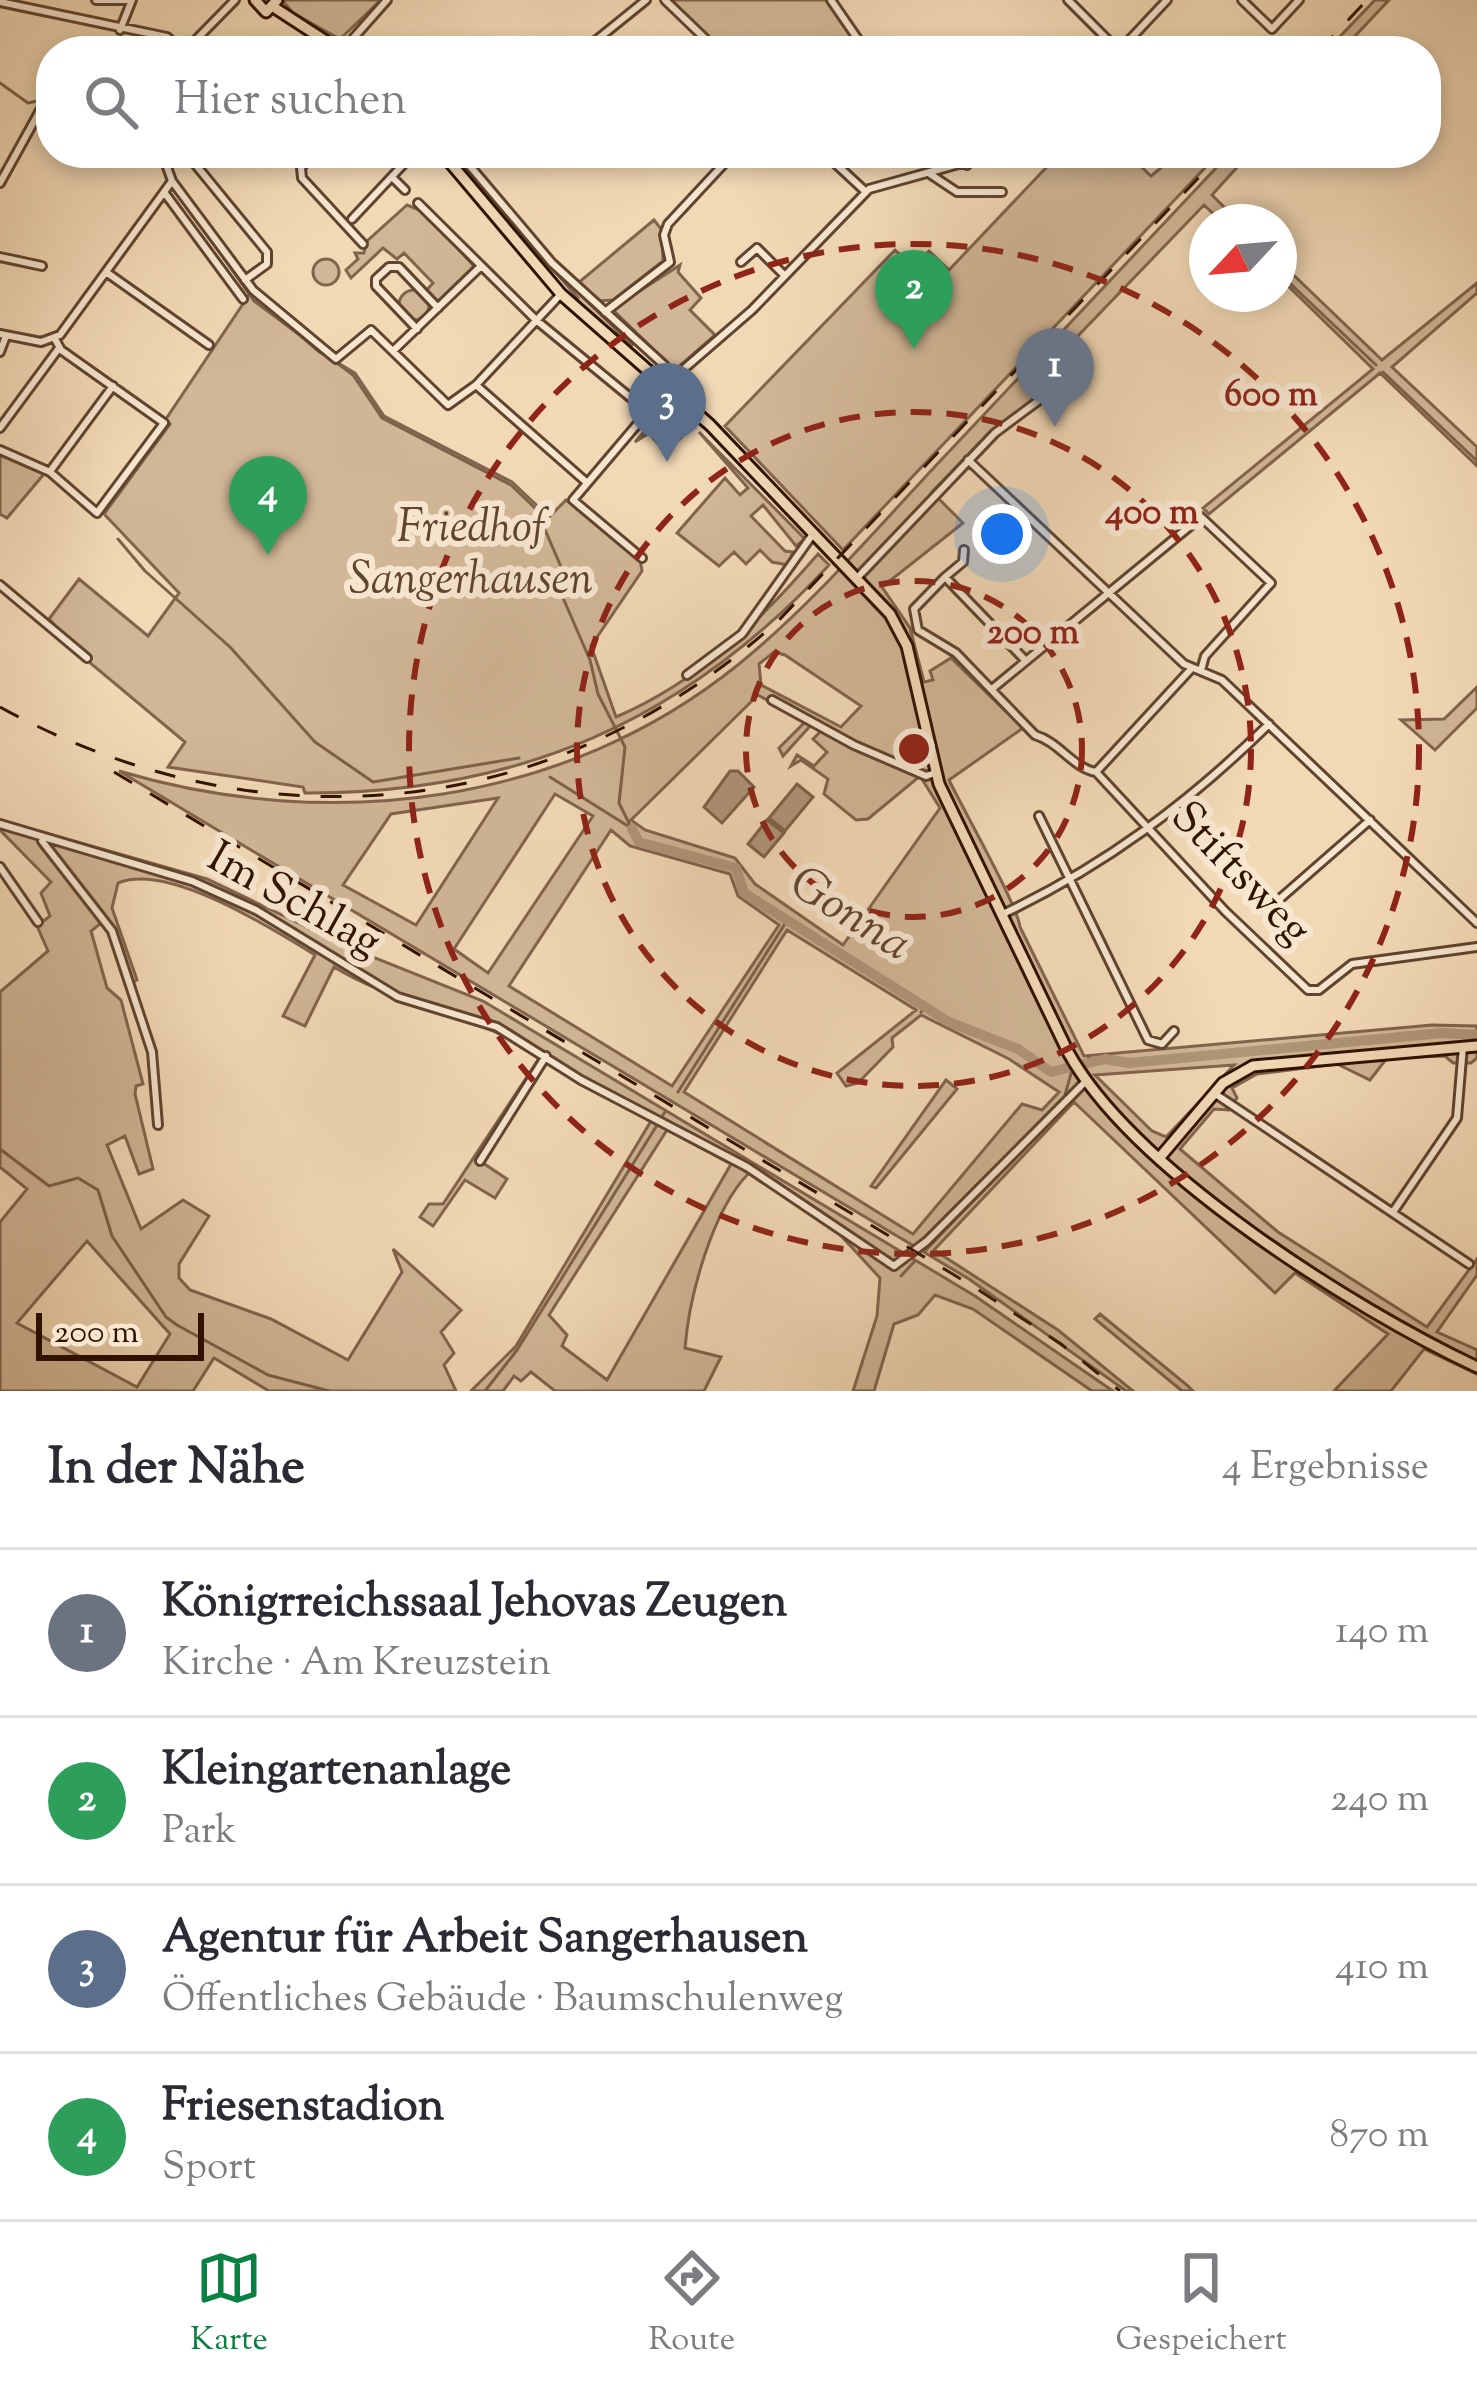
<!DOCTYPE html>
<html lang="de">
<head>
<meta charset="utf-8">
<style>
  :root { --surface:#fff; --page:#f2f2f3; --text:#2b2b33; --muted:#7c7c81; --line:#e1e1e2; --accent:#0b8043 }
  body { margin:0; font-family:"Sorts Mill Goudy",serif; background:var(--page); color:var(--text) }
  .compass { position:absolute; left:1189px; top:204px; width:108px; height:108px; border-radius:50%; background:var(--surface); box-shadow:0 6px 18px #0003; rotate:244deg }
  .scale { position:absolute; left:36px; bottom:30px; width:168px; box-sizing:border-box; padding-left:12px; border:6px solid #301201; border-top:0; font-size:33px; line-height:42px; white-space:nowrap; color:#301201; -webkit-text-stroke:9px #f7e6d0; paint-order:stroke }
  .you { position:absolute; left:1002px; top:534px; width:42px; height:42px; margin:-30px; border:9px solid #fff; border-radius:50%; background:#1a73e8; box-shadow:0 0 0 18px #1a73e833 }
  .badge { display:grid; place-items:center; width:78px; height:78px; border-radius:50%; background:var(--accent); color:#fff; font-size:39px; font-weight:700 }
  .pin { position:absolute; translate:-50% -99px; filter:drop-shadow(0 3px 6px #0008) }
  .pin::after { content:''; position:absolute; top:63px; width:42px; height:36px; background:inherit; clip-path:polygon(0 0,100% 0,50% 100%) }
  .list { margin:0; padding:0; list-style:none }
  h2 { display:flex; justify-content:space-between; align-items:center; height:156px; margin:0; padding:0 48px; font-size:51px }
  h2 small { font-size:39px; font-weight:400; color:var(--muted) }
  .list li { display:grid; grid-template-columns:78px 1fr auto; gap:36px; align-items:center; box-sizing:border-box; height:168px; padding:0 48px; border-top:3px solid var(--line) }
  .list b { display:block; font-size:45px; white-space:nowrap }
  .list p { margin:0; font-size:39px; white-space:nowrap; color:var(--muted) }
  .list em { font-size:39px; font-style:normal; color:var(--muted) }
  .icon { flex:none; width:66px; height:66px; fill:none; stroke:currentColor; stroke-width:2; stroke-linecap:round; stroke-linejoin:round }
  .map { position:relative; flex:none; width:1477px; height:1391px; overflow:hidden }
  .search { position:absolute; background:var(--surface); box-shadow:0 6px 18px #0003; left:36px; right:36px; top:36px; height:132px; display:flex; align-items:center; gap:30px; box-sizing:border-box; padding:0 42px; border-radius:48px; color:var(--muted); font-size:45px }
  .sheet { height:828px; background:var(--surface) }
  nav { display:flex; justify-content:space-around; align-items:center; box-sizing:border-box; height:168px; border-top:3px solid var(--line); background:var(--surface); font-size:33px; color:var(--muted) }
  nav a { display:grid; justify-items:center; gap:6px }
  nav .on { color:var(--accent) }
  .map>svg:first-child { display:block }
  .green { fill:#d1b797; stroke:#80644c; stroke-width:3; fill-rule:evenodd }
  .water { fill:#b09578; stroke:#7d6148; stroke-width:3 }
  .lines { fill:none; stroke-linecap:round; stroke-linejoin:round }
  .stream { stroke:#7d6148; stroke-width:3 }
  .river { stroke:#b09578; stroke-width:10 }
  .minor-casing { stroke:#60442e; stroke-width:12 }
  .major-casing { stroke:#301201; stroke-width:15 }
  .minor { stroke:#f7e6d0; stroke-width:6 }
  .major { stroke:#f2d9b6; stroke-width:9 }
  .rail { stroke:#301201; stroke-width:3; stroke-dasharray:21 21; stroke-linecap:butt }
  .ring { fill:none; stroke:#8f2418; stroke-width:6; stroke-dasharray:21 15 }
  .labels { text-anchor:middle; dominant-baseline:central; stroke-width:12; stroke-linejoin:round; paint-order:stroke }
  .park-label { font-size:45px; font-style:italic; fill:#60442e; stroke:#f7e6d0 }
  .street-label { font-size:45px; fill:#301201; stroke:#f7e6d0 }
  .water-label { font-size:48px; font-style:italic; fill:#634631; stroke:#f7e6d0 }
  .centre { fill:#8f2418; stroke:#f7e6d0; stroke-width:6 }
  .ring-label { font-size:36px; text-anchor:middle; font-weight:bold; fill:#8f2418; stroke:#f7e6d0; stroke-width:12; stroke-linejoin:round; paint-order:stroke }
</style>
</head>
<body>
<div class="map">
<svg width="1477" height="1391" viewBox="0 0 1477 1391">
  <rect width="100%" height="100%" fill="#f2d9b6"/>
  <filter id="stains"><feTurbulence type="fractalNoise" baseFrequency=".00167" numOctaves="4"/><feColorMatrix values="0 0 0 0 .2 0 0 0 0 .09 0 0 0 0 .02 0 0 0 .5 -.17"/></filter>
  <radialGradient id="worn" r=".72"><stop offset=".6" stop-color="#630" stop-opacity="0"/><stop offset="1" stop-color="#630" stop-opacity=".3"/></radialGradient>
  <!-- green -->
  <path class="green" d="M282 0H381L340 39 293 13Z
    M670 0H827L858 47 722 51Z
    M1375 0H1389L1341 51H1326Z
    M451 153 553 268 633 346 574 303 578 298Z
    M1060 153H1127L1151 176 1179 153H1219L843 550 725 426 895 250 913 267 929 251 949 270Z
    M1230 153H1250L1212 195 1239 222H1222L1204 205 1075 339 1067 380 992 430 932 492 963 523 882 587 910 628 924 682 933 680 930 671 951 658 1023 728 949 780C963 809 1018 906 1020 927L1084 1056 1432 1025 1477 1026V1058L1471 1063H1453L1445 1056 1387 1058 1370 1080 1337 1064 1257 1074 1232 1088 1237 1098 1229 1110 1214 1109 1180 1149 1278 1232 1427 1327 1477 1259V1275L1437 1332 1477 1350V1374L1424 1349 1391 1391H1334L1388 1334 1295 1273 1275 1293 1074 1102 934 1250 1058 1330 1133 1391H1126L969 1279 119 771C330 834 565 805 739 664 813 604 878 527 943 458 1039 356 1135 255 1230 153ZM774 652 785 655 861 706 841 727 761 685 759 664ZM758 695 805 722 779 748 783 756 811 725 822 730 813 739 827 752 814 766 797 755 791 766 801 760 828 779 824 794 856 820 868 819 920 776 940 808 843 945 755 884 735 858 645 830 631 820ZM555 794 593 816 488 973 454 949ZM498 798 416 925 343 885 391 814ZM611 830 630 846 730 874 738 896 779 925 672 1086 509 986ZM787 930 916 1010 837 1073 846 1086 858 1083 893 1047 892 1038 921 1015 1009 1059 1059 1092 1042 1110 1022 1104 913 1234 684 1092ZM1234 1065 1166 1137 1152 1131 1095 1075Z
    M407 205 424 212 474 266 436 303 425 292 433 283 404 253 397 259 383 248 351 278 346 270 358 259 355 253H364L366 242Z
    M654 220 662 230 663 261 613 300 599 301 578 283Z
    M313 272a13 13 0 1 1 26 0a13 13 0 1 1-26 0Z
    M1279 261 1382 360 1477 283V293L1392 367 1477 447V466L1380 373 1209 514 1203 508 1373 369 1279 277Z
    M680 265 678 272 701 298 690 310 715 335 675 370 612 309Z
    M399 305a15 15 0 1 1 30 0a15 15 0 1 1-30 0Z
    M251 292 318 351 355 373 384 416 512 482 549 517 566 500 640 559 642 571 591 646 616 717C700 681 760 621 818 554L829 565C685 721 518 794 305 793L303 787 168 767 185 742 89 662 49 619 79 579 148 636 179 593 104 514 170 424 166 419Z
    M669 403 694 426 685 421 681 425 687 432 665 452 649 433 635 442Z
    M699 432 805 539 796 546 763 505 751 516 785 551 793 552 788 565 772 562 760 550 746 564 734 552 719 566 677 533 725 478 740 495 748 488Z
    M0 455 44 474 7 518 0 514Z
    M1477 687V708L1435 750 1401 720 1444 719Z
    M0 820 207 879 355 950 483 1001 975 1296 1113 1391H1092L973 1309 935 1295 918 1315 894 1324 874 1391H853L877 1316 880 1278 833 1227 749 1173C712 1210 689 1297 685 1348L721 1357 704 1391H555L531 1372 521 1381 514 1376 503 1391H471L516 1346 651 1121 546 1062 483 1163 507 1179 495 1198 465 1180 433 1226 420 1217 429 1204H443L540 1057C478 1013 399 1007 334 967L305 1026 283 1016 315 955C271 928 167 862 118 883L112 908 137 980 130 983 105 920 91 931 107 988 121 1000 143 1084 136 1086 135 1094 153 1169 139 1174 125 1136 107 1145 141 1229 183 1200 209 1216 179 1264V1278L190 1290 271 1319 348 1360 402 1272 393 1249 461 1310 441 1332 454 1353 444 1365 456 1391H269L214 1358 193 1391H0V1222L27 1189 0 1167V992L48 951 37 926 50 916 41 893 51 882 0 830ZM667 1130 731 1164 607 1380 562 1346 567 1335 549 1315ZM87 1241 170 1334 137 1387 17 1323Z
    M946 1080 957 1089 876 1188 871 1186Z
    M1100 1314 1187 1385 1193 1391H1182L1095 1319Z"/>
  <!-- water -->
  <path class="water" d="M730 771H738L754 787 722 823 704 807Z
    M797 784 813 797 785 831 769 818Z
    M767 820 784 833 764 857 748 844Z"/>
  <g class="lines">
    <!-- stream -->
    <path class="stream" d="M0 83 28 103 51 98
      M155 153 165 169
      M171 183 254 301 353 375 382 418 511 485 536 509 562 569 560 591 590 660 598 694 625 747 619 803 632 829
      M1279 273 1376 365
      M1383 372 1477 461
      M118 539 145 571 230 647 315 742 373 782 519 758
      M550 777 631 828
      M921 1012 927 1007
      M1088 1056 1091 1062
      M678 1092 788 919
      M1065 1095 1072 1070
      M663 1115 665 1112
      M0 1149 49 1186 78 1178 98 1190 112 1236 166 1317 177 1325 268 1375 329 1391
      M925 1251 1068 1102
      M901 1276 914 1262
      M485 1391 517 1350 659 1122"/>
    <!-- river -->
    <path class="river" d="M632 829 639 842 736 868 744 893 949 1022 1018 1049 1051 1072 1105 1059 1129 1063 1442 1033 1477 1035"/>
    <defs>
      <path id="minor" d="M96 0H126
        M665 0 718 51
        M831 0 866 51
        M1068 0 1119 51
        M1242 0 1272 29 1299 0
        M0 2 167 37 182 51
        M120 30 132 0
        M185 51 235 0
        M342 51 387 0
        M583 51 646 0
        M1119 51 1167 0
        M186 153 267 252V264L245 280
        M225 153H227
        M313 153 301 168 302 178 363 244
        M459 153 552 263 664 365
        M824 153 866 192
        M959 153 967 165
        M930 174 957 192H1002
        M393 178 405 190
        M172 181 253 290 336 359 371 330 448 405 476 385 585 481
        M0 183 42 107
        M164 192 243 299
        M418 203 536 320 648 412
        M352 219 414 153
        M0 257 42 266
        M741 262 757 248 785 276
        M106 272 209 345
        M605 312 670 262 664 235 668 224 734 153
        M417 329 376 286V279L389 267H399L438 308
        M0 334 41 342 60 335 172 181 162 153
        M393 351 480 267
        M0 352 6 336
        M476 385 561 294
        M0 428 59 348
        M0 450 50 472 97 513 164 423 61 350 55 339
        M968 460 1184 664 1222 680 1477 923
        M51 470 113 386
        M964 550 963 562 945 577 1025 660
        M642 558 573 500 685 368 752 310 869 189 998 153
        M945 577 914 609 918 630 956 653 1035 735C1059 742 1073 768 1096 772L1225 911 1308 990H1319L1352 964 1477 947
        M857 578 995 433 1038 401
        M0 585 87 658
        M687 675 742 634 813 534
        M992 689 1201 517 1271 583 1205 656 1201 670
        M772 700 854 745 926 776 935 773
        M1096 772 1191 669
        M1173 810 1267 910 1370 820
        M1039 816 1148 1040 1162 1044 1174 1031
        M0 824 192 881 256 910 398 997 497 1027 581 1080 747 1167 894 1266 927 1241 1086 1081
        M42 841 112 931 152 1052 158 1125
        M0 867 38 922
        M1003 914C1104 866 1189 803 1269 724
        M1214 1093 1469 1264
        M480 1161 546 1056
        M1393 1212 1457 1118 1463 1046"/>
      <path id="major" d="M255 0 266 12 277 0
        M275 8 341 51
        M442 153 561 294 710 425 890 614 907 646 939 784 1068 1052C1134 1171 1354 1309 1477 1367
        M1161 1156 1223 1083 1253 1066 1477 1046"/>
    </defs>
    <!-- minor casing -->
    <use href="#minor" class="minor-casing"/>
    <!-- major casing -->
    <use href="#major" class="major-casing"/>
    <!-- minor -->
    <use href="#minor" class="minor"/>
    <!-- major -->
    <use href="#major" class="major"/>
    <!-- rail -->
    <path class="rail" d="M1319 51 1367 0
      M0 707C262 851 557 821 779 620L1222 153
      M114 772 971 1285 1061 1344 1120 1391"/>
  </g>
  <!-- distance rings -->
  <g class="ring">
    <circle cx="914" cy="749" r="168"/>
    <circle cx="914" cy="749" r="337"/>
    <circle cx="914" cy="749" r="505"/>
  </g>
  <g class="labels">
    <!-- park labels -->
    <g class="park-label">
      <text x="471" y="529">Friedhof<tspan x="471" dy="52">Sangerhausen</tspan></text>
    </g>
    <!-- street labels -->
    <g class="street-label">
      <text transform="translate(1239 875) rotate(46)">Stiftsweg</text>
      <text transform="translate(293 902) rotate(29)">Im Schlag</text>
    </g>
    <!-- water labels -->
    <g class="water-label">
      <text transform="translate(849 916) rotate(32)">Gonna</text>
    </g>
  </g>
  <circle cx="914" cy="749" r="18" class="centre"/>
  <g class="ring-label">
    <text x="1271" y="405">600 m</text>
    <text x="1152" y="523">400 m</text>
    <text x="1033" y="643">200 m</text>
  </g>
  <rect width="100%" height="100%" filter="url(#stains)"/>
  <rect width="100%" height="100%" fill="url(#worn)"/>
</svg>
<svg class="compass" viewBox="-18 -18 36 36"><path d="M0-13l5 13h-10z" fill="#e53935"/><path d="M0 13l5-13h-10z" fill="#7c7c81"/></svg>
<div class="scale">200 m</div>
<div class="you"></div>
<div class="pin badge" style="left:1055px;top:427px;background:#6b7280">1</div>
<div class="pin badge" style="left:914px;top:349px;background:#2e9e5b">2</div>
<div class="pin badge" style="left:667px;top:462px;background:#5c6f8a">3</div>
<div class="pin badge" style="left:268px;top:555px;background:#2e9e5b">4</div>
<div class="search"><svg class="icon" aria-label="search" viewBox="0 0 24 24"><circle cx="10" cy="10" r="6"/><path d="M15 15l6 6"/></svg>Hier suchen</div>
</div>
<section class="sheet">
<h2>In der Nähe<small>4 Ergebnisse</small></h2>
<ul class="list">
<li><span class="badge" style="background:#6b7280">1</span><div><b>Königrreichssaal Jehovas Zeugen</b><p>Kirche · Am Kreuzstein</p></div><em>140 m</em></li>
<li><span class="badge" style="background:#2e9e5b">2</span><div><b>Kleingartenanlage</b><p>Park</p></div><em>240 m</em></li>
<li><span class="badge" style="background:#5c6f8a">3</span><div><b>Agentur für Arbeit Sangerhausen</b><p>Öffentliches Gebäude · Baumschulenweg</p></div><em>410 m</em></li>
<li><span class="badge" style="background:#2e9e5b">4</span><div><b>Friesenstadion</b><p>Sport</p></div><em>870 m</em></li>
</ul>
</section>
<nav>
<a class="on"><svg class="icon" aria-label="map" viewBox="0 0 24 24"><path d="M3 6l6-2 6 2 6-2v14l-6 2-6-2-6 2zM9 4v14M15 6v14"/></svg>Karte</a>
<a><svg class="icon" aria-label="directions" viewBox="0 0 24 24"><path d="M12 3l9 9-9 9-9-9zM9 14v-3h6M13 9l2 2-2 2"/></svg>Route</a>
<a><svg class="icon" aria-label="saved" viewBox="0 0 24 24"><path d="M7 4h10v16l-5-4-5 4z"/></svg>Gespeichert</a>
</nav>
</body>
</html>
